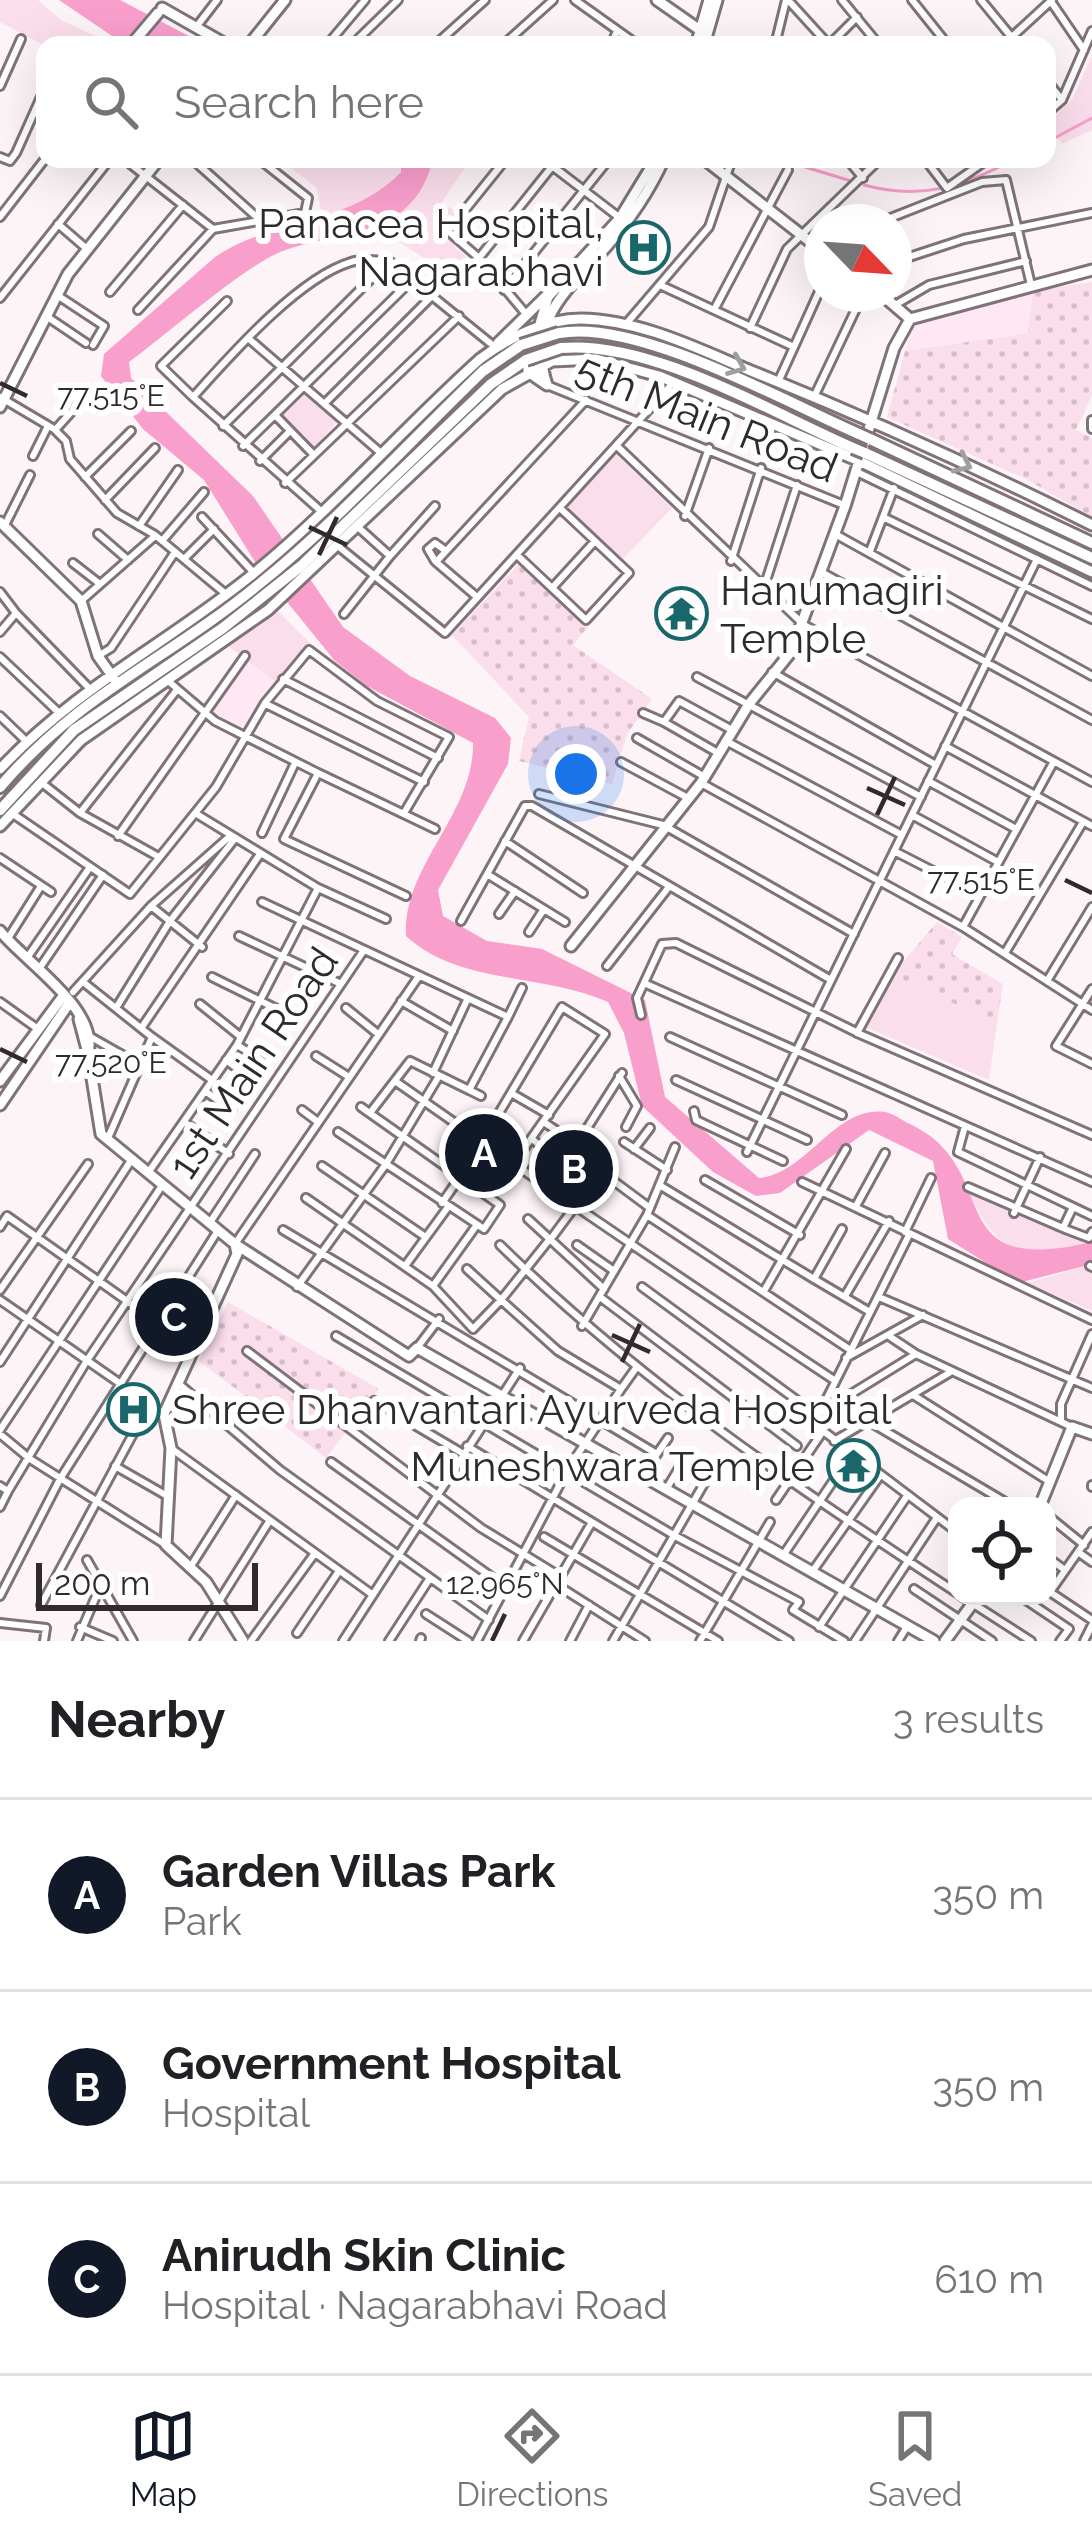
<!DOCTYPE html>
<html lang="en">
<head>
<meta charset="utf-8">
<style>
  :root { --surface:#fff; --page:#f2f2f2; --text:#202124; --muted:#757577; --line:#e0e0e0; --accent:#111827 }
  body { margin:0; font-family:Raleway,sans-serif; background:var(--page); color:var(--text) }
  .controls { position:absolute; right:36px; bottom:36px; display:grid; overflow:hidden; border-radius:24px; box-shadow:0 12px 48px #0002 }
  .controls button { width:108px; height:108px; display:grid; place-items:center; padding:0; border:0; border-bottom:3px solid var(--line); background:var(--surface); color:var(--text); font:60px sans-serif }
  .compass { position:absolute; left:804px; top:204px; width:108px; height:108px; border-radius:50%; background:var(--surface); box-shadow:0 12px 48px #0002; rotate:115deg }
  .scale { position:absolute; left:36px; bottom:30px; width:222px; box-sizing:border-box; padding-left:12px; border:6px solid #2f2a2c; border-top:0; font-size:33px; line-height:42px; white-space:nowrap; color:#2f2a2c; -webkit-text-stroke:9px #fff; paint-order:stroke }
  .you { position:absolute; left:576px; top:774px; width:42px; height:42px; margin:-30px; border:9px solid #fff; border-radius:50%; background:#1a73e8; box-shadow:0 0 0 18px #1a73e833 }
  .badge { display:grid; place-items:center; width:78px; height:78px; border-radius:50%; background:var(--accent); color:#fff; font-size:39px; font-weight:700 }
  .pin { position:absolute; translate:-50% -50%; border:6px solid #fff; box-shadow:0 3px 12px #0006 }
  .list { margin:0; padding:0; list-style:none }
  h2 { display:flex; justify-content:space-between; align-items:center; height:156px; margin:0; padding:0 48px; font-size:51px }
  h2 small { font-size:39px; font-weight:400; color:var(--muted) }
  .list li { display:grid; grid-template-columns:78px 1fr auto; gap:36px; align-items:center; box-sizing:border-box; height:192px; padding:0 48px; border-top:3px solid var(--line) }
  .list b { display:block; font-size:45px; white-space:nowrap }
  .list p { margin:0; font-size:39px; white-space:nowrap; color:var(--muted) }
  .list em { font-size:39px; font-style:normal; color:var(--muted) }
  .icon { flex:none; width:66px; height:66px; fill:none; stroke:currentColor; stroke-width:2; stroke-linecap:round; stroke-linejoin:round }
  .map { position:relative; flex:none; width:1092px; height:1641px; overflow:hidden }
  .search { position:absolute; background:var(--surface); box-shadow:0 12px 48px #0002; left:36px; right:36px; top:36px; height:132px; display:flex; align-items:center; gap:30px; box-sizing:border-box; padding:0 42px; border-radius:24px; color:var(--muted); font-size:45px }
  .sheet { height:732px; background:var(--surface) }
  nav { display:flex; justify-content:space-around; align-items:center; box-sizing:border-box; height:168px; border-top:3px solid var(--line); background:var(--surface); font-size:33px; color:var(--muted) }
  nav a { display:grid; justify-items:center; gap:6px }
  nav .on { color:var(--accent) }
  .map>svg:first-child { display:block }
  .built { fill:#ffe8f3 }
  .grass { fill:url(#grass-dots) }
  .park { fill:#fbdeec }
  .water { fill:#f99fcc }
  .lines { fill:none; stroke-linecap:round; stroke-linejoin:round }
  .stream { stroke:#f99fcc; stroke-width:3 }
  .street-casing { stroke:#7f7378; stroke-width:12 }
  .secondary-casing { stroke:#7f7378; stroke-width:15 }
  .highway-casing { stroke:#7f7378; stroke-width:16 }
  .street { stroke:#fff; stroke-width:6 }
  .secondary { stroke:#fff; stroke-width:9 }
  .highway { stroke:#fff; stroke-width:10 }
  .highway-bridge-casing { stroke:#7f7378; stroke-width:16; stroke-linecap:butt }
  .highway-bridge { stroke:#fff; stroke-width:10 }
  .oneway { stroke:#a19fa0 }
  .ticks { fill:none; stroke:#2f2a2c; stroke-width:4.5 }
  .labels { text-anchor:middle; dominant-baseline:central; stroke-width:12; stroke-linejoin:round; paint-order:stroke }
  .poi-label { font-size:42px; fill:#2f2a2c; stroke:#fff; text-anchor:end }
  .street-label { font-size:42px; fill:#2f2a2c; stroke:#fff }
  .ticks-label { font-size:30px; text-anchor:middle; fill:#2f2a2c; stroke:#fff; stroke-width:12; stroke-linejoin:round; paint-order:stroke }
</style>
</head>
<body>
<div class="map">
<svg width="1092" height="1641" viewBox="0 0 1092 1641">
  <defs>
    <pattern id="grass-dots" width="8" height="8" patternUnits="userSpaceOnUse" patternTransform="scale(3)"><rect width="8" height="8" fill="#fbdeec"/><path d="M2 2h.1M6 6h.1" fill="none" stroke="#d7bfcb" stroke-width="1.8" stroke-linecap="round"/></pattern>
  </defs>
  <rect width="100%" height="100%" fill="#fdf4f8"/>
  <!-- built -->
  <path class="built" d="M1033 291 1029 333 905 351 914 322Z
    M247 661 277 683 240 731 209 711Z"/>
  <!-- grass -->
  <path class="grass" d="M1092 282V396L1076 430 1092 438V517L1026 479 887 417 905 351 1028 333 1033 291Z
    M519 564 588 627 573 645 652 699 627 734 612 784 519 761 529 717 452 635Z
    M937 922 962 937 952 954 1003 984 997 1024 892 975Z
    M228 1302 379 1389 326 1458 199 1361Z"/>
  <!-- park -->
  <path class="park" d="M0 0H38L61 20 115 45 45 46 0 22Z
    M1092 56V130L1062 144 1047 123 1072 100Z
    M279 159H401V171L383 191 323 219 316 187Z
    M433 159 468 163 442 202 456 212 448 226 455 248 479 266 456 287 433 264 376 227 399 215Z
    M304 391 337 422 309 453 276 422Z
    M616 454 672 508 622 560 566 506Z
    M278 611 311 644 277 683 228 646Z
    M892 975 997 1024 989 1080 863 1026Z
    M968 1191 1087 1244C1019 1259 999 1256 968 1191Z
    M1092 1264V1311L1028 1283Z"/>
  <!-- water -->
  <path class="water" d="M59 0H120L206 45 121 42Z
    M401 159H433C412 243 338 228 278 253 240 270 166 335 129 362L131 378 253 496 343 627 410 676 495 718 511 738 508 764 438 890 443 916 487 941 542 949 645 1000 665 1097 759 1178C807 1174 835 1105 885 1112 893 1113 903 1121 910 1124 1007 1170 935 1279 1092 1242V1264L1018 1283 948 1239 933 1161 869 1130 780 1193 756 1196 713 1172 642 1106 624 1033 608 1002C542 973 459 985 406 936 403 865 474 814 473 743L367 686 335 661 257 565 204 480 143 429 101 376 104 354 215 257C272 218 351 225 401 172Z"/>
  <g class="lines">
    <!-- stream -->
    <path class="stream" d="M1047 142 1092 118
      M779 159 851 181
      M864 185C922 201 964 186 1015 159"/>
    <defs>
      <path id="street" d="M575 0 638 45
        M788 0 829 45
        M842 0 879 45
        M912 0 948 45
        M981 0 1018 45
        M1052 3 1084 50
        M197 26 217 0
        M327 45 365 0
        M352 45 398 0
        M435 45 485 0
        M503 45 553 0
        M611 45 617 31
        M775 45 786 0
        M829 45 857 17
        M1003 45 1052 0
        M1047 81 1062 100
        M0 86 21 39
        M1047 113 1062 100 1092 31
        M0 157 10 161 16 153 45 88
        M124 159 213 229
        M192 159 261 221
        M506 159 448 231 479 258 526 314
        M543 159 620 218
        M847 159 863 178
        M925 159 947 188 988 159
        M0 217 45 159
        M880 222 982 182 1006 180 1031 285
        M58 224 87 249
        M479 258 558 159
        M389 261 495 347
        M894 262 964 239 1092 213
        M660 285 794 347 778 382
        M504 290 609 159
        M110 292 183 205
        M57 295 104 326 93 345
        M0 298 110 159
        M895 305 929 285 1026 261
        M138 310 213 229 305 213 308 198 259 159
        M714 310 788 170
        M46 316 86 343
        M626 324 709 227 732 159
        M750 328 787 249 880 159
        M248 338 381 453
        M794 347 822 285
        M547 385 844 505
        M0 397 54 429 66 441 70 459 117 513 155 535 227 595
        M193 397 161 366 227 301
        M814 397 863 294
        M325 403 433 295
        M275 415 313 454
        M1092 420V429
        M223 426 389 261
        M55 430 92 389
        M243 446 410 282
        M618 447 804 625 1092 782
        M33 456 48 426
        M260 461 290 431
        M857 472 1092 586
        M85 477 131 431
        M285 483 459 316
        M105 500 155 448
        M322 512 193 397C230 356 298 278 351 262 362 258 377 261 389 261
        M685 516 709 448
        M202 517 254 573
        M883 517 1092 619
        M139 526 178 470
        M4 527 30 475
        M359 528 390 556 435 506
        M98 534 128 560
        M835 534 1092 676
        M162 541 204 492
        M339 547 445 633 673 383
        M870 551 894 488
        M518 556 586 620 629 573 561 509
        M184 559 214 529
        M435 561 428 549 435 543 446 551
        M731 561 761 468
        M73 563 100 584
        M821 572 1092 720
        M553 587 595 541
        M764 587 797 485
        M0 592 16 613 0 632
        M477 597 436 562 586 400
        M81 601 155 536
        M16 613 88 687
        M344 614 390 556
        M98 656 111 648 175 552
        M0 657 57 711
        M772 672 936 765
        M697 677 921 797
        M283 679 438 758
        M167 680 215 721 318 773 284 839 406 896
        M266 704 424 782
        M643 713 664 722 679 701 732 730
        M0 716 26 741
        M664 722 718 753
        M637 738 705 777
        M726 741 902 835
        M945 746 1092 826
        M621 762 686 797
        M318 773 435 829
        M928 781 1016 829
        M42 783 80 813 157 856
        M701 783 963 927 1092 1010
        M539 794 663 825 854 934
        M80 813 176 691
        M195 813 318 888 386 919
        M13 814 130 894 216 787 265 703 309 650 377 701 449 737 404 813
        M912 815 998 862
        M262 833 295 763
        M118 836 245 656
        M505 841 583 893
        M894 851 980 895
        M0 858 51 892
        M487 874 565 922
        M262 902 508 1017 469 1090 410 1061 370 1113
        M151 906 202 947
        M499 914 515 891
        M461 921 525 806H532L831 980
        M963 927 1053 763
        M529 932 544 909
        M239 936 341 984
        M7 940 41 886
        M1005 953 1083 822
        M27 958 90 867
        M607 966 668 888
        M39 969 103 875
        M212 977 291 1016
        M1047 981 1092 907
        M83 982 152 1037
        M1092 989 1056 1046 1092 1064
        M73 992 151 906 229 837
        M401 1001 453 1031
        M0 1002 38 1029
        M200 1004 241 1037
        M116 1008 170 921 233 841
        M346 1008 378 1034
        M641 1015 637 998 644 983
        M508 1017 522 988
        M142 1027 260 854
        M857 1033 898 958
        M89 1036 140 1065
        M670 1037 842 1115
        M237 1045 260 1059
        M316 1056 349 1077
        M226 1060 250 1078
        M433 1073 467 1000
        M619 1076 637 1106 626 1127
        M676 1080 807 1140
        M395 1081C540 1183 686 1282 834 1380
        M469 1090 481 1096
        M205 1091 232 1110
        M511 1093 549 1115
        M302 1110 318 1122
        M694 1111 696 1120 783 1161
        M184 1122 229 1154
        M545 1123 577 1144 622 1073
        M965 1126 958 1152 1092 1216
        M338 1132 484 1229 500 1205 361 1107
        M1092 1135 862 1035 676 943 662 944 644 983 1092 1182
        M108 1138 152 1037 212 1080
        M532 1139 559 1161
        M483 1140 562 1007 605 1034 516 1160
        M624 1142 667 1170
        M634 1149 650 1128
        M747 1152 1037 559
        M322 1166 424 1236
        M532 1170 558 1134
        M148 1173 237 1045 318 888
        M611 1179 650 1208
        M705 1180 800 1235
        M802 1182 1092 1320
        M661 1186 814 1279
        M968 1187 1063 1228 1073 1207
        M306 1198 433 1286 473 1329 501 1300 558 1351 621 1389 568 1469 477 1641
        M442 1203 460 1177
        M856 1206 885 1153
        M1014 1213 1040 1157
        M647 1215 849 1349
        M528 1219 604 1289
        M209 1224 255 1154
        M0 1227 7 1216 192 1347
        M842 1229 814 1279 870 1312
        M1065 1229 1089 1238 1092 1232
        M283 1230 657 1454 643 1478
        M905 1232 931 1178
        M909 1235 814 1424 957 1532
        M553 1236 576 1205
        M235 1244 419 976
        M500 1245C639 1381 795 1487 957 1593
        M577 1245 614 1271
        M405 1266 448 1207
        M1090 1266 1092 1267
        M467 1269 501 1300 549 1240
        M433 1286 476 1226
        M297 1287 386 1164 439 1076
        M642 1287 817 1415 916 1354 1072 1427
        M0 1290 88 1164
        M764 1291 846 1149
        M845 1296 889 1221
        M600 1297 797 1446
        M879 1297 1092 1388
        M0 1300 164 1414
        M582 1326 647 1215 675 1147
        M336 1336 677 1537 799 1602 793 1610 844 1641
        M889 1336 916 1354
        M417 1348 439 1319
        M247 1351 481 1528 561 1577
        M846 1358 923 1315
        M0 1362 130 1162
        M178 1383 280 1470 489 1620
        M621 1389 636 1368
        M913 1395 1050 1482
        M1061 1419V1404L1092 1334
        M352 1420 374 1401 462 1453
        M870 1422 1012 1506
        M0 1430 163 1184
        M0 1434 30 1459 166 1545
        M834 1441 949 1373
        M467 1446 592 1522 523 1641
        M172 1449 373 1595
        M657 1454 668 1438
        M331 1462 507 1588
        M115 1466 169 1497
        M1092 1485V1487
        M0 1486 8 1491 86 1362 364 950
        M667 1488 679 1468
        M776 1500 821 1434
        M0 1507 8 1491
        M1047 1515 1084 1545
        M592 1522 789 1641
        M544 1537 718 1641
        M1078 1552 1092 1562
        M784 1554 850 1456
        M1047 1557 1065 1570
        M87 1560 133 1641
        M191 1566 236 1495
        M812 1572 879 1477
        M557 1585 645 1641
        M914 1589 992 1641
        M1050 1592 1092 1532
        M1050 1592 1092 1620
        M0 1596 60 1479 217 1232
        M961 1596 1031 1641
        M1020 1596 1069 1629 1060 1641
        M41 1605 148 1406
        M426 1614 468 1641
        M0 1623 46 1628 44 1641
        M80 1627 113 1641
        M819 1627 907 1496
        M297 1633 339 1571
        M77 1641 99 1589
        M194 1641 270 1520
        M251 1641 315 1553
        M343 1641 520 1368
        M389 1641 430 1578
        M420 1641 421 1638
        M570 1641 589 1605
        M613 1641 713 1468
        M700 1641 770 1522
        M855 1641 936 1519
        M898 1641 908 1625
        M1084 1641 1092 1625"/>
      <path id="secondary" d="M657 0 707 35
        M162 8 227 45
        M131 45 158 13
        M249 45 285 0
        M696 45 709 0
        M704 45 717 0
        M656 159 620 218 548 297 528 364V372L547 385C526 321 567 290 606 247 631 219 649 192 664 159
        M704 159 822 251
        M881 294 910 319
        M498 343 546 296
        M0 407 68 274 159 159
        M0 522 81 601 98 656 115 680
        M0 769C77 687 168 643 253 574 334 508 402 429 480 359 508 338 545 319 581 319 643 320 700 350 756 373 870 419 982 470 1092 525
        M0 826 81 740 268 610 502 389 552 361 596 359 659 376 857 460 1092 572
        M0 931C25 962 99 1009 88 1053L79 1019
        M571 946 701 783 749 704 791 652 845 506 894 348 910 319 1092 270
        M88 1053 101 1134 235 1244 237 1254 164 1414 171 1448 166 1545 206 1582 243 1641
        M0 1081 64 995
        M0 1105 70 1002
        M235 1244 409 1356 417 1348 934 1641
        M1040 1506 1072 1427 1092 1434
        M945 1641 978 1596"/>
      <path id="highway" d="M559 333C638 319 783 401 859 434
        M561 348C651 340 770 412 853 448
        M870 439 1092 543
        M865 453 1092 558
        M0 787C79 694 168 659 258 585 338 521 409 442 483 371L521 345
        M0 810 74 730 223 628 301 566 491 384 526 360"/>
    </defs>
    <!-- street casing -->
    <use href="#street" class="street-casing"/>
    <!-- secondary casing -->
    <use href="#secondary" class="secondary-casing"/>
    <!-- highway casing -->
    <use href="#highway" class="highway-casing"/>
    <!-- street -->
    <use href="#street" class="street"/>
    <!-- secondary -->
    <use href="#secondary" class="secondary"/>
    <!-- highway -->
    <use href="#highway" class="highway"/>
    <defs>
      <path id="highway-bridge" d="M521 345 559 333
        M526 360 561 348
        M859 434 870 439
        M853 448 865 453"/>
    </defs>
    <!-- highway-bridge casing -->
    <use href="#highway-bridge" class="highway-bridge-casing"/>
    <!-- highway-bridge -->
    <use href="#highway-bridge" class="highway-bridge"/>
  </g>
  <!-- one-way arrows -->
  <defs><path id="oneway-chevron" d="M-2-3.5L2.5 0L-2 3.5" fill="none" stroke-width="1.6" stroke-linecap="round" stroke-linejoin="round" transform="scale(3)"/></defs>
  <g class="oneway">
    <use href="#oneway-chevron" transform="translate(737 366) rotate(22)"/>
    <use href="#oneway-chevron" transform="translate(963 464) rotate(25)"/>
  </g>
  <!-- ticks -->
  <path class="ticks" d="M0 383 27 396M309 527 347 545M319 555 337 517M867 788 905 805M877 815 895 777M1065 880 1092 893M0 1049 27 1062M612 1335 650 1352M622 1362 640 1324M492 1641 505 1614"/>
  <!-- icons -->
  <defs>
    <symbol id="hospital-ring" viewBox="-11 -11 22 22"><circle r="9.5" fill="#fff" stroke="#19676a" stroke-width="1.5"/><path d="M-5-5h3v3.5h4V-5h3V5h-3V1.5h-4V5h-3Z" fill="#19676a"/></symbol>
    <symbol id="temple-ring" viewBox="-11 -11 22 22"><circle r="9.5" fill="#fff" stroke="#19676a" stroke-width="1.5"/><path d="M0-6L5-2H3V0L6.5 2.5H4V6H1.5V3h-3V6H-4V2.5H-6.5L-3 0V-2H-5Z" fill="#19676a"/></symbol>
  </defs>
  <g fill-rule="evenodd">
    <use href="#hospital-ring" x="614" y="218" width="59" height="59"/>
    <use href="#temple-ring" x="652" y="584" width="59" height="59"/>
    <use href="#hospital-ring" x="104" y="1380" width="59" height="59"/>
    <use href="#temple-ring" x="824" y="1436" width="59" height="59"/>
  </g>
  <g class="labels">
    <!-- poi labels -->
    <g class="poi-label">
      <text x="604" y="223">Panacea Hospital,<tspan x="604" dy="48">Nagarabhavi</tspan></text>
      <text x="720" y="590" text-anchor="start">Hanumagiri<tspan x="720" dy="48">Temple</tspan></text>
      <text x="172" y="1409" text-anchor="start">Shree Dhanvantari Ayurveda Hospital</text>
      <text x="815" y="1466">Muneshwara Temple</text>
    </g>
    <!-- street labels -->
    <g class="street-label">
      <text transform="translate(707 418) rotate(22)">5th Main Road</text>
      <text transform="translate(253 1063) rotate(-56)">1st Main Road</text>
    </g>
  </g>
  <g class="ticks-label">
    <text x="111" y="406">77.515°E</text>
    <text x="981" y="890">77.515°E</text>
    <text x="111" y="1073">77.520°E</text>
    <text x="505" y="1594">12.965°N</text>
  </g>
</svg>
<div class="controls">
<button><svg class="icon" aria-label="locate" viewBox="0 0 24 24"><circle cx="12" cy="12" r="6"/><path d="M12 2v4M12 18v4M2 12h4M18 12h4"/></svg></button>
</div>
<svg class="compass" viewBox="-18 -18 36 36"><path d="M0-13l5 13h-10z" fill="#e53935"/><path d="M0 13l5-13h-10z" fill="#757577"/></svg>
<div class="scale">200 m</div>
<div class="you"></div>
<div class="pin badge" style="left:484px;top:1153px">A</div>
<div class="pin badge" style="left:574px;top:1169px">B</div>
<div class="pin badge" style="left:174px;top:1317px">C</div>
<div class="search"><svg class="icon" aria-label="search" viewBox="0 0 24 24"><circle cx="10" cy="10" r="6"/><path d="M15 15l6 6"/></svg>Search here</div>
</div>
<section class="sheet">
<h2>Nearby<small>3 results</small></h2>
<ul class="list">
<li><span class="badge">A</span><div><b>Garden Villas Park</b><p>Park</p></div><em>350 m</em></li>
<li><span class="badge">B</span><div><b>Government Hospital</b><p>Hospital</p></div><em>350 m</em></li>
<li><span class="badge">C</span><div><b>Anirudh Skin Clinic</b><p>Hospital · Nagarabhavi Road</p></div><em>610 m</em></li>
</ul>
</section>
<nav>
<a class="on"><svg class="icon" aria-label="map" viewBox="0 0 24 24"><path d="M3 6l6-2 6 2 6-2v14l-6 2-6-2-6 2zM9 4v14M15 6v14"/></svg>Map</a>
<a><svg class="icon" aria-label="directions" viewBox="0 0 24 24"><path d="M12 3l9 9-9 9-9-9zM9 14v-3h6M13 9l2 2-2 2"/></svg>Directions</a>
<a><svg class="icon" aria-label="saved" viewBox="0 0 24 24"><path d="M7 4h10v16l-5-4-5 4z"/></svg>Saved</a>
</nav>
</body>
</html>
